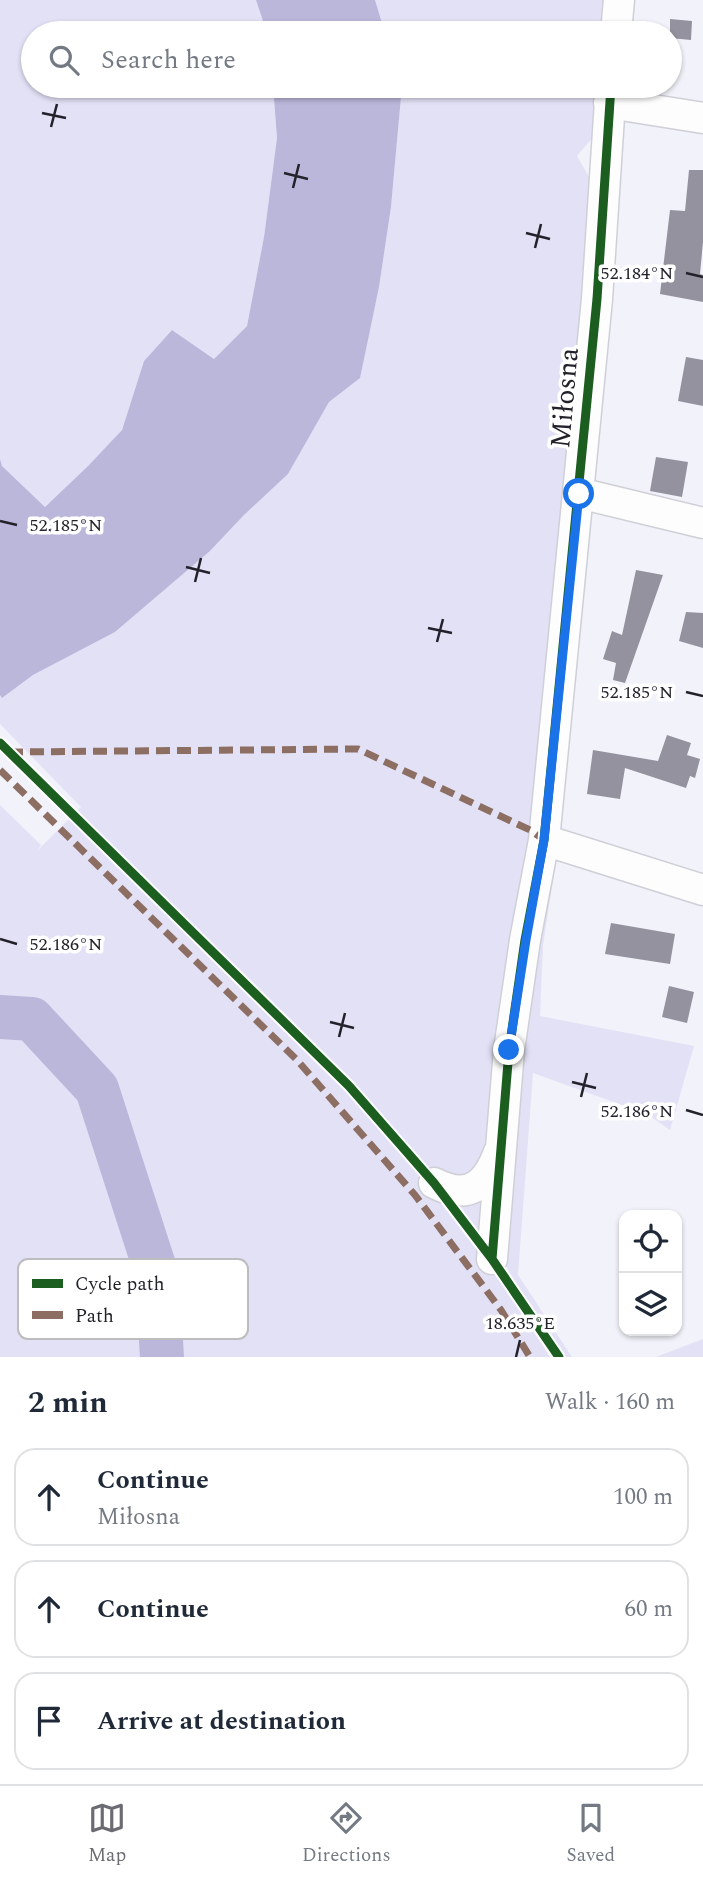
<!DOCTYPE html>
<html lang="en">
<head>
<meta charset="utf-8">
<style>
  :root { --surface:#fff; --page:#f2f2f3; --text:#1f2937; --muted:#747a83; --line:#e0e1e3; --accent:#6b6b73 }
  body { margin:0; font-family:Spectral,serif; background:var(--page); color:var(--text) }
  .controls { position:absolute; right:21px; bottom:21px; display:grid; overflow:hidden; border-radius:14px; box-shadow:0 2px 5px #0004 }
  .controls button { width:63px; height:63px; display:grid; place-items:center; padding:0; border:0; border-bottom:2px solid var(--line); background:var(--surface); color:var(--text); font:35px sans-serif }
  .stop { position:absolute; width:21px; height:21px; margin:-16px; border:5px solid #1a73e8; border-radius:50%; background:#fff }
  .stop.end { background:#1a73e8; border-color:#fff; box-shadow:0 2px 7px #0008 }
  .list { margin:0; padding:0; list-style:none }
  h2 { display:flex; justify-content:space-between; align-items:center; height:91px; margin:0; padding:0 28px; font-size:30px }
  h2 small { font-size:23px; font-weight:400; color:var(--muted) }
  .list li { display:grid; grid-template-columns:46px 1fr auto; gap:21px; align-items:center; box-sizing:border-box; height:98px; margin:0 14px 14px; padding:0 14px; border:2px solid var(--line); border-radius:21px }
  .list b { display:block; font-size:26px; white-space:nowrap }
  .list p { margin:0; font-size:23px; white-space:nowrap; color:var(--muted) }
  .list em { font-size:23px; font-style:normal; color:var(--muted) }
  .icon { flex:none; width:38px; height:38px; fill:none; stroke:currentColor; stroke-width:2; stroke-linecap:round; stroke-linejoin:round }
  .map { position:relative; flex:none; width:703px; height:1357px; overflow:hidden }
  .search { position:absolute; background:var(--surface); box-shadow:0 2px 5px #0004; left:21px; right:21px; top:21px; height:77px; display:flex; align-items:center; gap:18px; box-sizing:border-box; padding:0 24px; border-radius:38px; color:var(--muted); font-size:26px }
  .sheet { height:427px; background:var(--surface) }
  nav { display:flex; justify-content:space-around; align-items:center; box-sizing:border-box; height:98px; border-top:2px solid var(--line); background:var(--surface); font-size:19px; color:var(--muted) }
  nav a { display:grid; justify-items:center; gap:4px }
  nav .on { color:var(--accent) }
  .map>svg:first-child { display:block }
  .green { fill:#e3e1f6 }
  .water { fill:#bbb7db }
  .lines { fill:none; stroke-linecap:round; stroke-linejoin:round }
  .river { stroke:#bbb7db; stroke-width:44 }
  .building { fill:#93929e }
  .minor-casing { stroke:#cfcfd7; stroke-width:33 }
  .minor { stroke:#fdfdfe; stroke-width:30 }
  .quiet { stroke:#8d6e63; stroke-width:7; stroke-dasharray:14 7; stroke-linecap:butt }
  .cycleway-casing { stroke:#fff; stroke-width:13 }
  .cycleway { stroke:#1b5e20; stroke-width:9 }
  .route { stroke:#1a73e8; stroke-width:9 }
  .ticks { fill:none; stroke:#23222b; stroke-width:2.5 }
  .labels { text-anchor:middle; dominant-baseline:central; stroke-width:7; stroke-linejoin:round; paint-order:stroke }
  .street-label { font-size:28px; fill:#23222b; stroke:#fff }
  .key { fill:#fff; stroke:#bdbdbf; stroke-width:2 }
  .key-label { font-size:19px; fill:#23222b }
  .ticks-label { font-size:18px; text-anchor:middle; fill:#23222b; stroke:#fff; stroke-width:7; stroke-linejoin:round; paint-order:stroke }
</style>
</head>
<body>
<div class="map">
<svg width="703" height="1357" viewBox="0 0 703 1357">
  <rect width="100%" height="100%" fill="#f2f2fa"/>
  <!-- green -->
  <path class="green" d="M0 0H256L267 33H33V86H273L277 138 264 237 247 326 214 359 172 330 144 361 122 430 88 466 45 507 2 466 0 459Z
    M375 0H610L606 24 600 33H385Z
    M402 86H598L594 136 577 156 593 184 584 269 575 418 530 829 544 840 489 1262 550 1357H0V805L41 845 37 851 81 807 0 724V695L3 697 33 675 115 632 210 551 244 515 288 474 329 402 359 378 379 287 391 207Z
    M557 855 543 945 540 1016 694 1046 670 1130 647 1114 533 1073 518 1275 572 1357H564L510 1274 501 1254 500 1220 545 869Z
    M703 1339V1357H656Z"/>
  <!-- water -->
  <path class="water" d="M256 0H375L385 33H267Z
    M273 86H402L391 207 379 287 360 378 329 402 288 474 244 515 210 551 115 632 33 675 2 698 0 695V459L2 466 45 507 88 466 122 430 144 361 172 330 214 359 247 326 264 237 277 138Z"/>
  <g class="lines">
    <!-- river -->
    <path class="river" d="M0 1017 32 1019 97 1089 157 1275 162 1357"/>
  </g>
  <!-- building -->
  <path class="building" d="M670 19 692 21 691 40 670 38Z
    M689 170H703V242L700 274 703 275V302L660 294 670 210 685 211Z
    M686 357 703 360V406L678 401Z
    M656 457 688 462 682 497 650 491Z
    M636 570 663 575 625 683 613 680 616 663 603 659 612 631 622 635Z
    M686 612 703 613V648L679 641Z
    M667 735 691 743 687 755 700 759 695 778 690 776 686 788 625 768 620 799 587 794 593 750 658 761Z
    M611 923 675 934 670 964 605 954Z
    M669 986 694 992 687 1023 662 1017Z"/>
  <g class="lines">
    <defs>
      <path id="minor" d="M616 33 619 0
        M609 103 703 118
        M579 493 703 523
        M544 840 703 890
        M434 1183C469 1201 487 1185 499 1152
        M492 1259 509 1050 525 940 544 840 597 299 611 86"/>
    </defs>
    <!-- minor casing -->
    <use href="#minor" class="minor-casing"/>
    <!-- minor -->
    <use href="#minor" class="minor"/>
    <!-- quiet -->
    <path class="quiet" d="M9 752 358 749 530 830 544 840
      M0 770 297 1060 415 1195 501 1310 530 1357"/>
    <defs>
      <path id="cycleway" d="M0 743 349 1086 434 1183 492 1259 559 1357
        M492 1259 509 1050 525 940 544 840 597 299 611 86"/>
    </defs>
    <!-- cycleway casing -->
    <use href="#cycleway" class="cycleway-casing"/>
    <!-- cycleway -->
    <use href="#cycleway" class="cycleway"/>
  </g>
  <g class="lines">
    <!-- route -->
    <path class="route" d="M509 1050 526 940 544 840 579 494"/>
  </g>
  <!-- ticks -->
  <path class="ticks" d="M42 113 66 118M51 127 57 104M284 173 308 179M293 188 299 164M526 233 550 239M535 248 541 224M686 273 703 277M0 521 17 525M186 567 210 573M195 582 201 558M428 628 452 633M437 642 443 619M686 692 703 696M0 939 17 944M330 1022 354 1028M339 1037 345 1013M572 1082 596 1088M581 1097 587 1073M686 1110 703 1115M516 1357 520 1340"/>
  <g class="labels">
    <!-- street labels -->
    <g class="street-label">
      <text transform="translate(565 398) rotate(-85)">Miłosna</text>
    </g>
  </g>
  <!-- legend -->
  <rect x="18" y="1259" width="230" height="80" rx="10" class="key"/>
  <rect x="32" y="1279" width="31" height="9" fill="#1b5e20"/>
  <rect x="32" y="1311" width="31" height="8" fill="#8d6e63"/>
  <g class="key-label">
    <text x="75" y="1290">Cycle path</text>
    <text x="75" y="1322">Path</text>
  </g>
  <g class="ticks-label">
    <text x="637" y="279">52.184°N</text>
    <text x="66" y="531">52.185°N</text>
    <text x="637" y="698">52.185°N</text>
    <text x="66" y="950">52.186°N</text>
    <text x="637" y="1117">52.186°N</text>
    <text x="520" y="1329">18.635°E</text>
  </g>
</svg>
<div class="controls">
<button><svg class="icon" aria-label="locate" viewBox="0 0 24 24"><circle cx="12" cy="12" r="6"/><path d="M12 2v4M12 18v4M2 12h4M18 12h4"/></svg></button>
<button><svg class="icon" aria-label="layers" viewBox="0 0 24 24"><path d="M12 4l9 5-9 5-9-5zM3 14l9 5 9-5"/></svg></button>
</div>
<div class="stop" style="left:579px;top:494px"></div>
<div class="stop end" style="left:509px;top:1050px"></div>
<div class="search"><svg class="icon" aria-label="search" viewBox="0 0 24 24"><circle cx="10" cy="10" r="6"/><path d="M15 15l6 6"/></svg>Search here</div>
</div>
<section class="sheet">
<h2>2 min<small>Walk · 160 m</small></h2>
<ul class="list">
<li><svg class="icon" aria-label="ahead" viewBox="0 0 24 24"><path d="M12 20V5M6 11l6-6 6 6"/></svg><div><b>Continue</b><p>Miłosna</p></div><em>100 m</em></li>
<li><svg class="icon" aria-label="ahead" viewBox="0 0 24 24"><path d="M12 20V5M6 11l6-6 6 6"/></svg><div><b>Continue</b></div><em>60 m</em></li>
<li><svg class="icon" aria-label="arrive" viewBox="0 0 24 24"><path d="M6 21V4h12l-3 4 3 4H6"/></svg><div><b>Arrive at destination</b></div></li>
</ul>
</section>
<nav>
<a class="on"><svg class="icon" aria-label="map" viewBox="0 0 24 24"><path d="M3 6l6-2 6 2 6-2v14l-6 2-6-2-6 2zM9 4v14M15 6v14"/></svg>Map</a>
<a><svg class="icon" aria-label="directions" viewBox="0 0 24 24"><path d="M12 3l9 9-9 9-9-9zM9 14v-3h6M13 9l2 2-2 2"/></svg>Directions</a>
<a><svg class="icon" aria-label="saved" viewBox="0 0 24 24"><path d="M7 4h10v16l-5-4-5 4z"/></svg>Saved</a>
</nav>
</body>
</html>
